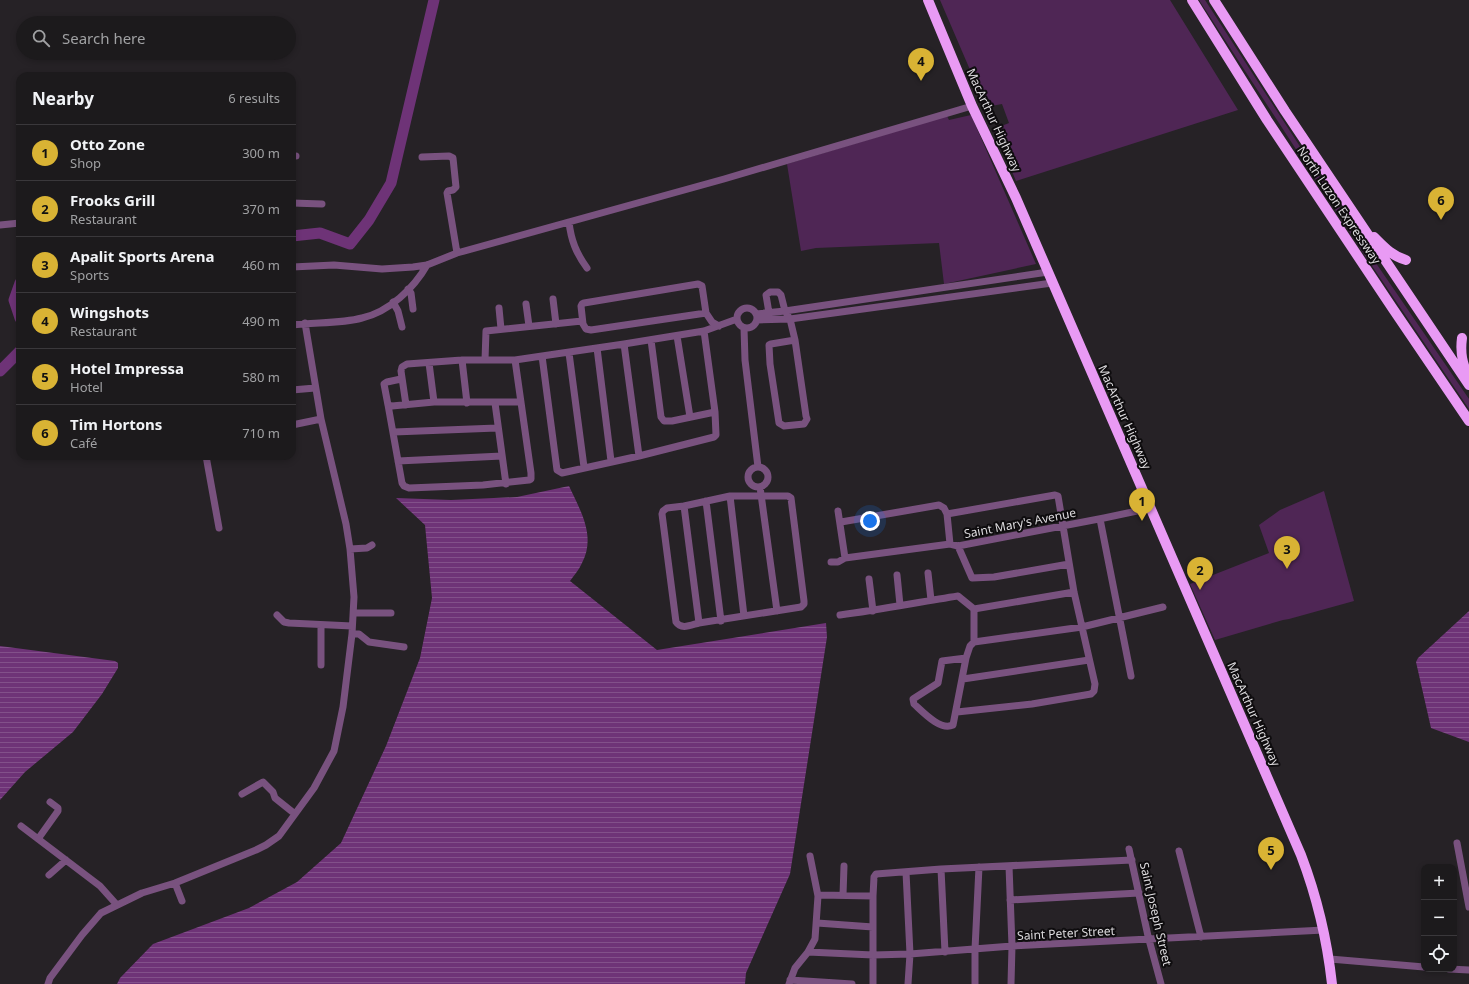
<!DOCTYPE html>
<html lang="en">
<head>
<meta charset="utf-8">
<style>
  :root { --surface:#1c1a1c; --page:#292729; --text:#f1f3f6; --muted:#a0a1a3; --line:#3a383b; --accent:#d9b334 }
  body { margin:0; font-family:"Noto Sans",sans-serif; background:var(--page); color:var(--text) }
  .controls { position:absolute; right:12px; bottom:12px; display:grid; overflow:hidden; border-radius:8px; box-shadow:0 2px 6px #0003 }
  .controls button { width:36px; height:36px; display:grid; place-items:center; padding:0; border:0; border-bottom:1px solid var(--line); background:var(--surface); color:var(--text); font:20px sans-serif }
  .you { position:absolute; left:870px; top:521px; width:14px; height:14px; margin:-10px; border:3px solid #fff; border-radius:50%; background:#1a73e8; box-shadow:0 0 0 6px #1a73e833 }
  .badge { display:grid; place-items:center; width:26px; height:26px; border-radius:50%; background:var(--accent); color:#111; font-size:13px; font-weight:700 }
  .pin { position:absolute; translate:-50% -33px; filter:drop-shadow(0 1px 2px #0008) }
  .pin::after { content:''; position:absolute; top:21px; width:14px; height:12px; background:inherit; clip-path:polygon(0 0,100% 0,50% 100%) }
  .list { margin:0; padding:0; list-style:none }
  h2 { display:flex; justify-content:space-between; align-items:center; height:52px; margin:0; padding:0 16px; font-size:17px }
  h2 small { font-size:13px; font-weight:400; color:var(--muted) }
  .list li { display:grid; grid-template-columns:26px 1fr auto; gap:12px; align-items:center; box-sizing:border-box; height:56px; padding:0 16px; border-top:1px solid var(--line) }
  .list b { display:block; font-size:15px; white-space:nowrap }
  .list p { margin:0; font-size:13px; white-space:nowrap; color:var(--muted) }
  .list em { font-size:13px; font-style:normal; color:var(--muted) }
  .icon { flex:none; width:22px; height:22px; fill:none; stroke:currentColor; stroke-width:2; stroke-linecap:round; stroke-linejoin:round }
  .map { position:relative; flex:none; width:1469px; height:984px; overflow:hidden }
  .search { position:absolute; background:var(--surface); box-shadow:0 2px 6px #0003; left:16px; top:16px; width:280px; height:44px; display:flex; align-items:center; gap:10px; box-sizing:border-box; padding:0 14px; border-radius:22px; color:var(--muted); font-size:15px }
  .panel { position:absolute; background:var(--surface); box-shadow:0 2px 6px #0003; left:16px; top:72px; width:280px; height:388px; border-radius:12px }
  .map>svg:first-child { display:block }
  .green { fill:#4f2655 }
  .water { fill:url(#water-rules) }
  .lines { fill:none; stroke-linecap:round; stroke-linejoin:round }
  .river { stroke:#6e3377; stroke-width:11 }
  .minor { stroke:#79527f; stroke-width:7 }
  .highway { stroke:#e99af4; stroke-width:10 }
  .labels { text-anchor:middle; dominant-baseline:central; stroke-width:4; stroke-linejoin:round; paint-order:stroke }
  .street-label { font-size:12px; fill:#dedcdf; stroke:#0e0c0e }
</style>
</head>
<body>
<div class="map">
<svg width="1469" height="984" viewBox="0 0 1469 984">
  <defs>
    <pattern id="water-rules" width="6" height="5" patternUnits="userSpaceOnUse"><rect width="6" height="5" fill="#6e3377"/><path d="M0 2.5h6" fill="none" stroke="#82508a"/></pattern>
  </defs>
  <rect width="100%" height="100%" fill="#262226"/>
  <!-- green -->
  <path class="green" d="M940 0H1170L1238 110 1016 181 994 129 1009 123 1002 104 986 107Z
    M1199 0H1205L1367 250 1469 399V409L1364 254Z
    M971 115 1036 264 944 284 939 243 816 248 801 251 787 164 947 116 949 120Z
    M1324 491 1354 601 1289 619 1283 620 1215 640 1190 584 1269 553 1259 525 1280 510Z"/>
  <!-- water -->
  <path class="water" d="M569 486C581 512 596 536 582 563 579 570 574 575 570 581L657 650 826 623 827 637 790 874 746 973 745 984H117L120 978 153 944 249 908 297 882 341 843 386 746 420 658 432 598 425 525 396 498 451 500 517 497Z
    M1469 611V742L1431 728 1416 662 1418 658Z
    M0 646 115 661 118 663V668L102 694 73 732 25 772 0 800Z"/>
  <g class="lines">
    <!-- river -->
    <path class="river" d="M292 236 320 233 350 244 369 220 391 183 434 0
      M20 283 14 300 20 318
      M0 371 20 351"/>
    <!-- minor -->
    <path class="minor" d="M292 156H296
      M422 157 449 156 453 158 456 187 453 190 448 191 447 193 457 253
      M292 203 322 204
      M569 222C571 240 576 253 587 268
      M0 225 20 223
      M292 267 334 265 382 269 413 267 427 265 457 253 724 179 972 106
      M408 289 411 293 413 309
      M553 299 556 324
      M393 302 398 311 402 327
      M526 304 529 326
      M737 318a10 10 0 1 1 20 0a10 10 0 1 1-20 0Z
      M499 308 501 329
      M706 313 702 286 698 284 584 303 582 304 581 306 583 324 586 329 591 330 706 313 712 322 719 326
      M769 313 766 295 770 292H778L781 295 785 311 790 319 795 340 806 416 807 419 804 424 784 426 779 423 770 364 769 345 771 344 795 340
      M756 314 785 311 1048 272
      M757 320 790 319 1052 283
      M292 325C315 322 340 324 362 318 389 312 414 288 427 265
      M744 328 745 360 758 467
      M704 331 715 412 716 435 714 437 639 456 562 473 557 470 542 356 624 344 704 331 737 319
      M677 336 690 417
      M651 340 661 417 664 421H672L715 412
      M624 344 639 456
      M597 348 611 461
      M569 353 584 467
      M462 360 467 403
      M485 360 486 331 582 321
      M429 363 434 402
      M292 390 315 388
      M521 402H434L392 406 388 405 402 483 404 486 409 488 483 485 529 480 531 479V473L515 360 542 356
      M495 403 506 484
      M388 405 384 384 387 382 401 379
      M406 405 401 371 402 367 407 364 462 360H515
      M292 425 321 419
      M394 432 497 428
      M206 456 219 528
      M398 461 502 456
      M748 477a10 10 0 1 1 20 0a10 10 0 1 1-20 0Z
      M760 487 777 611
      M730 496H788L791 498 804 601V604L801 607 699 623 684 506Z
      M730 496 744 616
      M706 501 721 621
      M684 506 667 508 663 511 662 514 676 622C681 630 691 625 699 623
      M838 511 845 558
      M947 514 950 544
      M1100 519 1131 676
      M841 522 939 505 944 508 947 514 1055 495 1058 496 1074 592 1095 684 1094 691 1091 694 1032 704 957 712
      M958 546 972 578 994 577 1069 564
      M350 549 367 548 372 545
      M831 562H838L845 558 950 544 958 546 1104 518 1151 508
      M928 573 931 600
      M897 575 900 605
      M869 579 873 611
      M354 613H391
      M277 615 284 622 289 623 352 626
      M840 615C880 610 919 602 958 596L974 609 1074 592
      M321 625V665
      M352 634H359L369 642 404 647
      M974 642 1082 627 1163 607
      M966 658 942 661 938 683 913 699 914 704C923 712 940 731 953 725L966 658 970 646 974 642V609
      M963 679 1089 660
      M242 794 263 782 273 792 275 798 295 814
      M21 826 100 886 117 905
      M38 839 58 811V808L50 802
      M1457 843 1469 907
      M1129 849 1148 936 1161 984
      M1179 851 1201 937
      M1009 866 1012 946 1011 984
      M941 869 945 952
      M906 872 910 954 908 984
      M49 875 66 860
      M175 883 182 901
      M843 895 844 866
      M818 896 820 895 873 896
      M1010 900 1139 893
      M817 923 873 927
      M808 952 873 955 910 954 1012 946 1324 930
      M1330 959 1424 967
      M1449 969 1469 970
      M790 980 852 984
      M48 984 50 978 82 935 101 913 142 893 175 883 256 850 266 845 279 836 314 788 334 751 343 707 352 634 354 597 350 549 346 524 321 419 305 323
      M789 984 795 968 808 952 815 939 818 896 810 856
      M873 984V896L874 877 876 874 941 869 1132 860
      M975 984V949L979 867"/>
    <!-- highway -->
    <path class="highway" d="M928 0 972 106 1016 198 1301 855C1317 897 1327 939 1332 984
      M1192 0 1267 120 1393 309 1469 421
      M1214 0 1285 111 1469 385
      M1374 237C1384 247 1392 256 1406 260
      M1462 338C1460 353 1462 364 1469 377"/>
  </g>
  <g class="labels">
    <!-- street labels -->
    <g class="street-label">
      <text transform="translate(994 120) rotate(65)">MacArthur Highway</text>
      <text transform="translate(1339 205) rotate(56)">North Luzon Expressway</text>
      <text transform="translate(1125 417) rotate(66)">MacArthur Highway</text>
      <text transform="translate(1020 523) rotate(-11)">Saint Mary's Avenue</text>
      <text transform="translate(1254 714) rotate(66)">MacArthur Highway</text>
      <text transform="translate(1156 914) rotate(77)">Saint Joseph Street</text>
      <text transform="translate(1066 933) rotate(-3)">Saint Peter Street</text>
    </g>
  </g>
</svg>
<div class="controls">
<button>+</button>
<button>−</button>
<button><svg class="icon" aria-label="locate" viewBox="0 0 24 24"><circle cx="12" cy="12" r="6"/><path d="M12 2v4M12 18v4M2 12h4M18 12h4"/></svg></button>
</div>
<div class="you"></div>
<div class="pin badge" style="left:1142px;top:521px">1</div>
<div class="pin badge" style="left:1200px;top:590px">2</div>
<div class="pin badge" style="left:1287px;top:569px">3</div>
<div class="pin badge" style="left:921px;top:81px">4</div>
<div class="pin badge" style="left:1271px;top:870px">5</div>
<div class="pin badge" style="left:1441px;top:220px">6</div>
<div class="search"><svg class="icon" aria-label="search" viewBox="0 0 24 24"><circle cx="10" cy="10" r="6"/><path d="M15 15l6 6"/></svg>Search here</div>
<section class="panel">
<h2>Nearby<small>6 results</small></h2>
<ul class="list">
<li><span class="badge">1</span><div><b>Otto Zone</b><p>Shop</p></div><em>300 m</em></li>
<li><span class="badge">2</span><div><b>Frooks Grill</b><p>Restaurant</p></div><em>370 m</em></li>
<li><span class="badge">3</span><div><b>Apalit Sports Arena</b><p>Sports</p></div><em>460 m</em></li>
<li><span class="badge">4</span><div><b>Wingshots</b><p>Restaurant</p></div><em>490 m</em></li>
<li><span class="badge">5</span><div><b>Hotel Impressa</b><p>Hotel</p></div><em>580 m</em></li>
<li><span class="badge">6</span><div><b>Tim Hortons</b><p>Café</p></div><em>710 m</em></li>
</ul>
</section>
</div>
</body>
</html>
